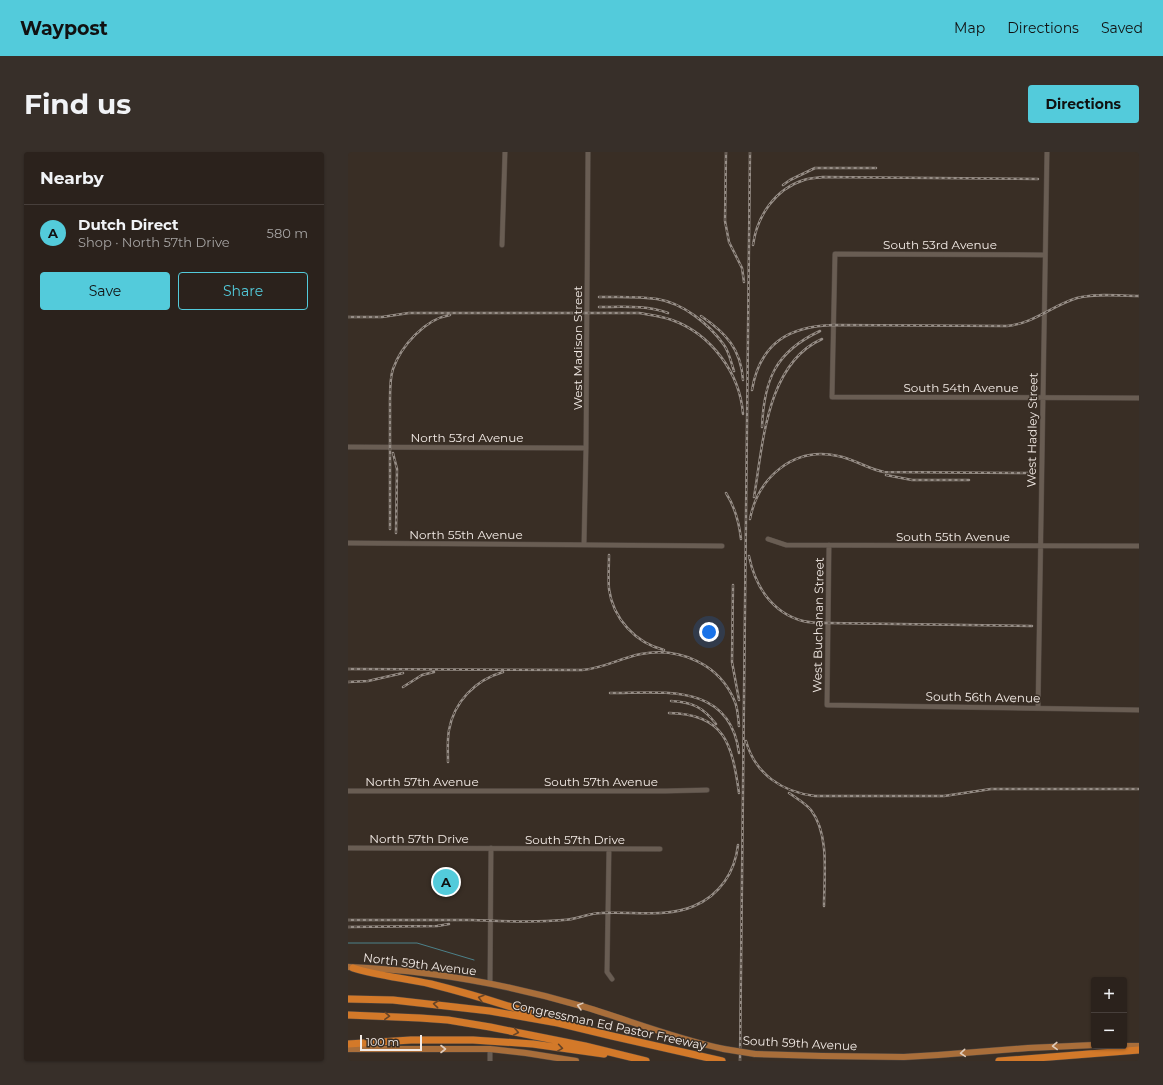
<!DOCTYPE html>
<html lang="en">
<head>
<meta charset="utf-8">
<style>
  :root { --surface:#2b221c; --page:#372f29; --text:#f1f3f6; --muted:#a6a4a3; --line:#473f3b; --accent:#53cbdb }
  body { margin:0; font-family:Montserrat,sans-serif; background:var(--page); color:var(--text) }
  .controls { position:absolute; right:12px; bottom:12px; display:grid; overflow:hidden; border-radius:4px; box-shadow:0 1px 3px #0004 }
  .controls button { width:36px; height:36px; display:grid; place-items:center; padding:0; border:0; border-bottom:1px solid var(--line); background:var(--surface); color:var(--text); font:20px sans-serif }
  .scale { position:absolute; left:12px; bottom:10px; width:62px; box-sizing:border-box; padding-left:4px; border:2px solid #f3ebe6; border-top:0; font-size:11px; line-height:14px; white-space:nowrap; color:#f3ebe6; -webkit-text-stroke:3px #392e25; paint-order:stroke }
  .you { position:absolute; left:361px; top:480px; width:14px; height:14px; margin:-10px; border:3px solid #fff; border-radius:50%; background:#1a73e8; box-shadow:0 0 0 6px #1a73e833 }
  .badge { display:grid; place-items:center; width:26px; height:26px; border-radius:50%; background:var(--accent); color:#111; font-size:13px; font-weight:700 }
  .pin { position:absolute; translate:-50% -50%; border:2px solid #fff; box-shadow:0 1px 4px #0006 }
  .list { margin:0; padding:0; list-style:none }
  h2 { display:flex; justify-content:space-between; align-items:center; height:52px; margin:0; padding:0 16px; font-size:17px }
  h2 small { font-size:13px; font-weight:400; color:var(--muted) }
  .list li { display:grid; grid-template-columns:26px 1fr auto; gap:12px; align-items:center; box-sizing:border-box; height:56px; padding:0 16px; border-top:1px solid var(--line) }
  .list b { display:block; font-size:15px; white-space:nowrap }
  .list p { margin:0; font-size:13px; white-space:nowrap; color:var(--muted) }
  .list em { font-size:13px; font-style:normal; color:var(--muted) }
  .actions { display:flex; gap:8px; padding:12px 16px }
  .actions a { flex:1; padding:9px 0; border:1px solid var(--accent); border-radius:4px; text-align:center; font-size:14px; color:var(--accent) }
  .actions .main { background:var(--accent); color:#111 }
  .map { position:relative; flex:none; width:791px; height:909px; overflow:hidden; border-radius:4px }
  header { display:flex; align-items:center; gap:24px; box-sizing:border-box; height:56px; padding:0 20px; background:var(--accent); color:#111 }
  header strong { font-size:19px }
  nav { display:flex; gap:22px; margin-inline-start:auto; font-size:14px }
  .intro { display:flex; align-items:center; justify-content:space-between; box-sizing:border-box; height:96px; padding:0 24px }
  h1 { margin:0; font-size:28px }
  .button { padding:10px 18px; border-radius:4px; background:var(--accent); color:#111; font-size:14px; font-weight:700 }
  main { display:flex; gap:24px; padding:0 24px }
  aside { flex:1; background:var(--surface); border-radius:4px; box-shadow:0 1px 3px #0004 }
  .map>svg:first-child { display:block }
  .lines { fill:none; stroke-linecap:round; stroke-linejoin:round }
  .stream { stroke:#4c818a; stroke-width:1 }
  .minor-casing { stroke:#534942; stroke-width:5.5 }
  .major-casing { stroke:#534942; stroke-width:7 }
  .highway-casing { stroke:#534942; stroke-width:8 }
  .minor { stroke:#695d53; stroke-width:4.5 }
  .major { stroke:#a96e3a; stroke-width:6 }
  .highway { stroke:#d37929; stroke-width:7 }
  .rail-casing { stroke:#978e87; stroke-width:2.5 }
  .rail { stroke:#392e25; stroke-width:1; stroke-dasharray:3; stroke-linecap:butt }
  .major-bridge-casing { stroke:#534942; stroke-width:7; stroke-linecap:butt }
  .major-bridge { stroke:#a96e3a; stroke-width:6 }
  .oneway { stroke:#674426 }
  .oneway2 { stroke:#e0ccbb }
  .labels { text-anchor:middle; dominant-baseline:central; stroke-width:3; stroke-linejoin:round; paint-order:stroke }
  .street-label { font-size:12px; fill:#f3ebe6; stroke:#392e25 }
</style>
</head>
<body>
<header>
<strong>Waypost</strong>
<nav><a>Map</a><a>Directions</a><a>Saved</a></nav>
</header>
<div class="intro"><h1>Find us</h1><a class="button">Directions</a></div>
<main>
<aside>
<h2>Nearby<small></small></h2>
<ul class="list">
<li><span class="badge">A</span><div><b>Dutch Direct</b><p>Shop · North 57th Drive</p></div><em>580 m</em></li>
</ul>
<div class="actions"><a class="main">Save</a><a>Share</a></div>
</aside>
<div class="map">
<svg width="791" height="909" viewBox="0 0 791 909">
  <rect width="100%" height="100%" fill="#392e25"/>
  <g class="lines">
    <!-- stream -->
    <path class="stream" d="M0 791H69L126 808"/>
    <defs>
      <path id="minor" d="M154 93 157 0
        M697 103 487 102 484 245 791 246
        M0 295 238 296
        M420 387 438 393 791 394
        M0 391 374 394
        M236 392 238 296 240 0
        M481 393 479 553 791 558
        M690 556 699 0
        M0 639H318L359 638
        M0 696 312 697
        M261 697 259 820 264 827
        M142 831 143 696
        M142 909V897"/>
      <path id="major" d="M0 815C80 818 159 832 237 855 283 869 328 887 376 897
        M776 894H791
        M0 897H142L178 901 228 909
        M407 902 474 904 556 905 590 903 680 896 746 893"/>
      <path id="highway" d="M5 816C30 824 57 826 83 832 119 841 155 852 191 864
        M0 847 45 848 142 859 210 871 264 884 374 909
        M0 863 72 866 100 868 142 875 237 894 298 909
        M0 892 63 888H125L185 892 256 902
        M651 909 791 898"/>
    </defs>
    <!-- minor casing -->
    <use href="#minor" class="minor-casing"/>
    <!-- major casing -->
    <use href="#major" class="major-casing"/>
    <!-- highway casing -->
    <use href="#highway" class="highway-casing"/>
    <!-- minor -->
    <use href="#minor" class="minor"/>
    <!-- major -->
    <use href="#major" class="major"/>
    <!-- highway -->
    <use href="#highway" class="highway"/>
    <defs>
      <path id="rail" d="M378 0 377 69 381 90 394 116 396 130
        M435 33 442 28 467 16H528
        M405 93C409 64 427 37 456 28 462 26 469 26 475 25L690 27
        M251 145C271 145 290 144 309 147 335 151 361 172 376 193 381 200 383 210 386 219
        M251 155C274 155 298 153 320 161
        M353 164C378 181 393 197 395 228
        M0 165H34L61 161H291C302 163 314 164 324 168 363 182 392 221 395 262
        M404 238C412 191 441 174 486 173L659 174C687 171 703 154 729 146 748 141 771 144 791 144
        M414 275C416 228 427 200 472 179
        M45 301 49 317 48 381
        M538 323 564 328H621
        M378 341C387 355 391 370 393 387
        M406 345C415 293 418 212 474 187
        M402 367C410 326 445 294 490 304 506 307 520 317 536 320L686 321
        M42 377V247C42 237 42 226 45 217 53 194 77 167 102 163
        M261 403C261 415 260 426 261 437 265 467 288 491 316 498
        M401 404C407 434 424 461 455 469 463 471 472 471 480 471L684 474
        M385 433 384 510 391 548
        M0 517 234 518C257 516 272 506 293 502 332 495 372 512 387 550 390 557 390 566 391 574
        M0 530 20 529 55 521
        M55 535 74 523 86 520
        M262 541C315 541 382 530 391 601
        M323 549C344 550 355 555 368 572
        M321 561C377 562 384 592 391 641
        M398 589C407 622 434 640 467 644H596L643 637H791
        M100 610C100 599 99 589 101 578 106 550 127 528 155 520
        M441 641C448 646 457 651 463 658 482 683 476 725 476 754
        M0 768C41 768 83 768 124 768 154 769 185 771 215 768 228 768 240 761 253 761 283 759 319 766 346 754 372 743 387 720 390 693
        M0 775 89 774 101 772
        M392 909 402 0"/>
    </defs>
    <!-- rail casing -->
    <use href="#rail" class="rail-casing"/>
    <!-- rail -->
    <use href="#rail" class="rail"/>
    <defs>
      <path id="major-bridge" d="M376 897 407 902"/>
    </defs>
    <!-- major-bridge casing -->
    <use href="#major-bridge" class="major-bridge-casing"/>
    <!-- major-bridge -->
    <use href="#major-bridge" class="major-bridge"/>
  </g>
  <!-- one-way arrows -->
  <defs><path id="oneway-chevron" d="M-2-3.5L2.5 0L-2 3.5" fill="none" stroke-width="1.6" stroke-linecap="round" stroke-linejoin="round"/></defs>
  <g class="oneway">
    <use href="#oneway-chevron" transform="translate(133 846) rotate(-164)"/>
    <use href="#oneway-chevron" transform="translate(88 852) rotate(-174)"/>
    <use href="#oneway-chevron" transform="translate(39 864) rotate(3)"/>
    <use href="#oneway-chevron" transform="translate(168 880) rotate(10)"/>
    <use href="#oneway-chevron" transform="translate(212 896) rotate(9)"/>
  </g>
  <g class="oneway2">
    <use href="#oneway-chevron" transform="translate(232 854) rotate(-165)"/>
    <use href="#oneway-chevron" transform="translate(707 894) rotate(178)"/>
    <use href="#oneway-chevron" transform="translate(95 897)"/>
    <use href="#oneway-chevron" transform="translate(615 901) rotate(175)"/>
  </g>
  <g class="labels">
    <!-- street labels -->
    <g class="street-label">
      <text x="592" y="92">South 53rd Avenue</text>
      <text transform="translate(229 196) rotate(-90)">West Madison Street</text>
      <text x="613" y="235">South 54th Avenue</text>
      <text transform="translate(684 278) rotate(-89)">West Hadley Street</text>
      <text x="119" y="285">North 53rd Avenue</text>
      <text x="118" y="382">North 55th Avenue</text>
      <text x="605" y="384">South 55th Avenue</text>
      <text transform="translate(470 473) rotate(-89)">West Buchanan Street</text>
      <text transform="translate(635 545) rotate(1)">South 56th Avenue</text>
      <text x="74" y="629">North 57th Avenue</text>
      <text x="253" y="629">South 57th Avenue</text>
      <text x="71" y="686">North 57th Drive</text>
      <text x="227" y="687">South 57th Drive</text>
      <text transform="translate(72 812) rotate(7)">North 59th Avenue</text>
      <text transform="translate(261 873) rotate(12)">Congressman Ed Pastor Freeway</text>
      <text transform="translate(452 891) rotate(3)">South 59th Avenue</text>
    </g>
  </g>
</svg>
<div class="controls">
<button>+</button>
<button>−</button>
</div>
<div class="scale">100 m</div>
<div class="you"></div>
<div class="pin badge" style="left:98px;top:730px">A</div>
</div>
</main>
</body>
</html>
